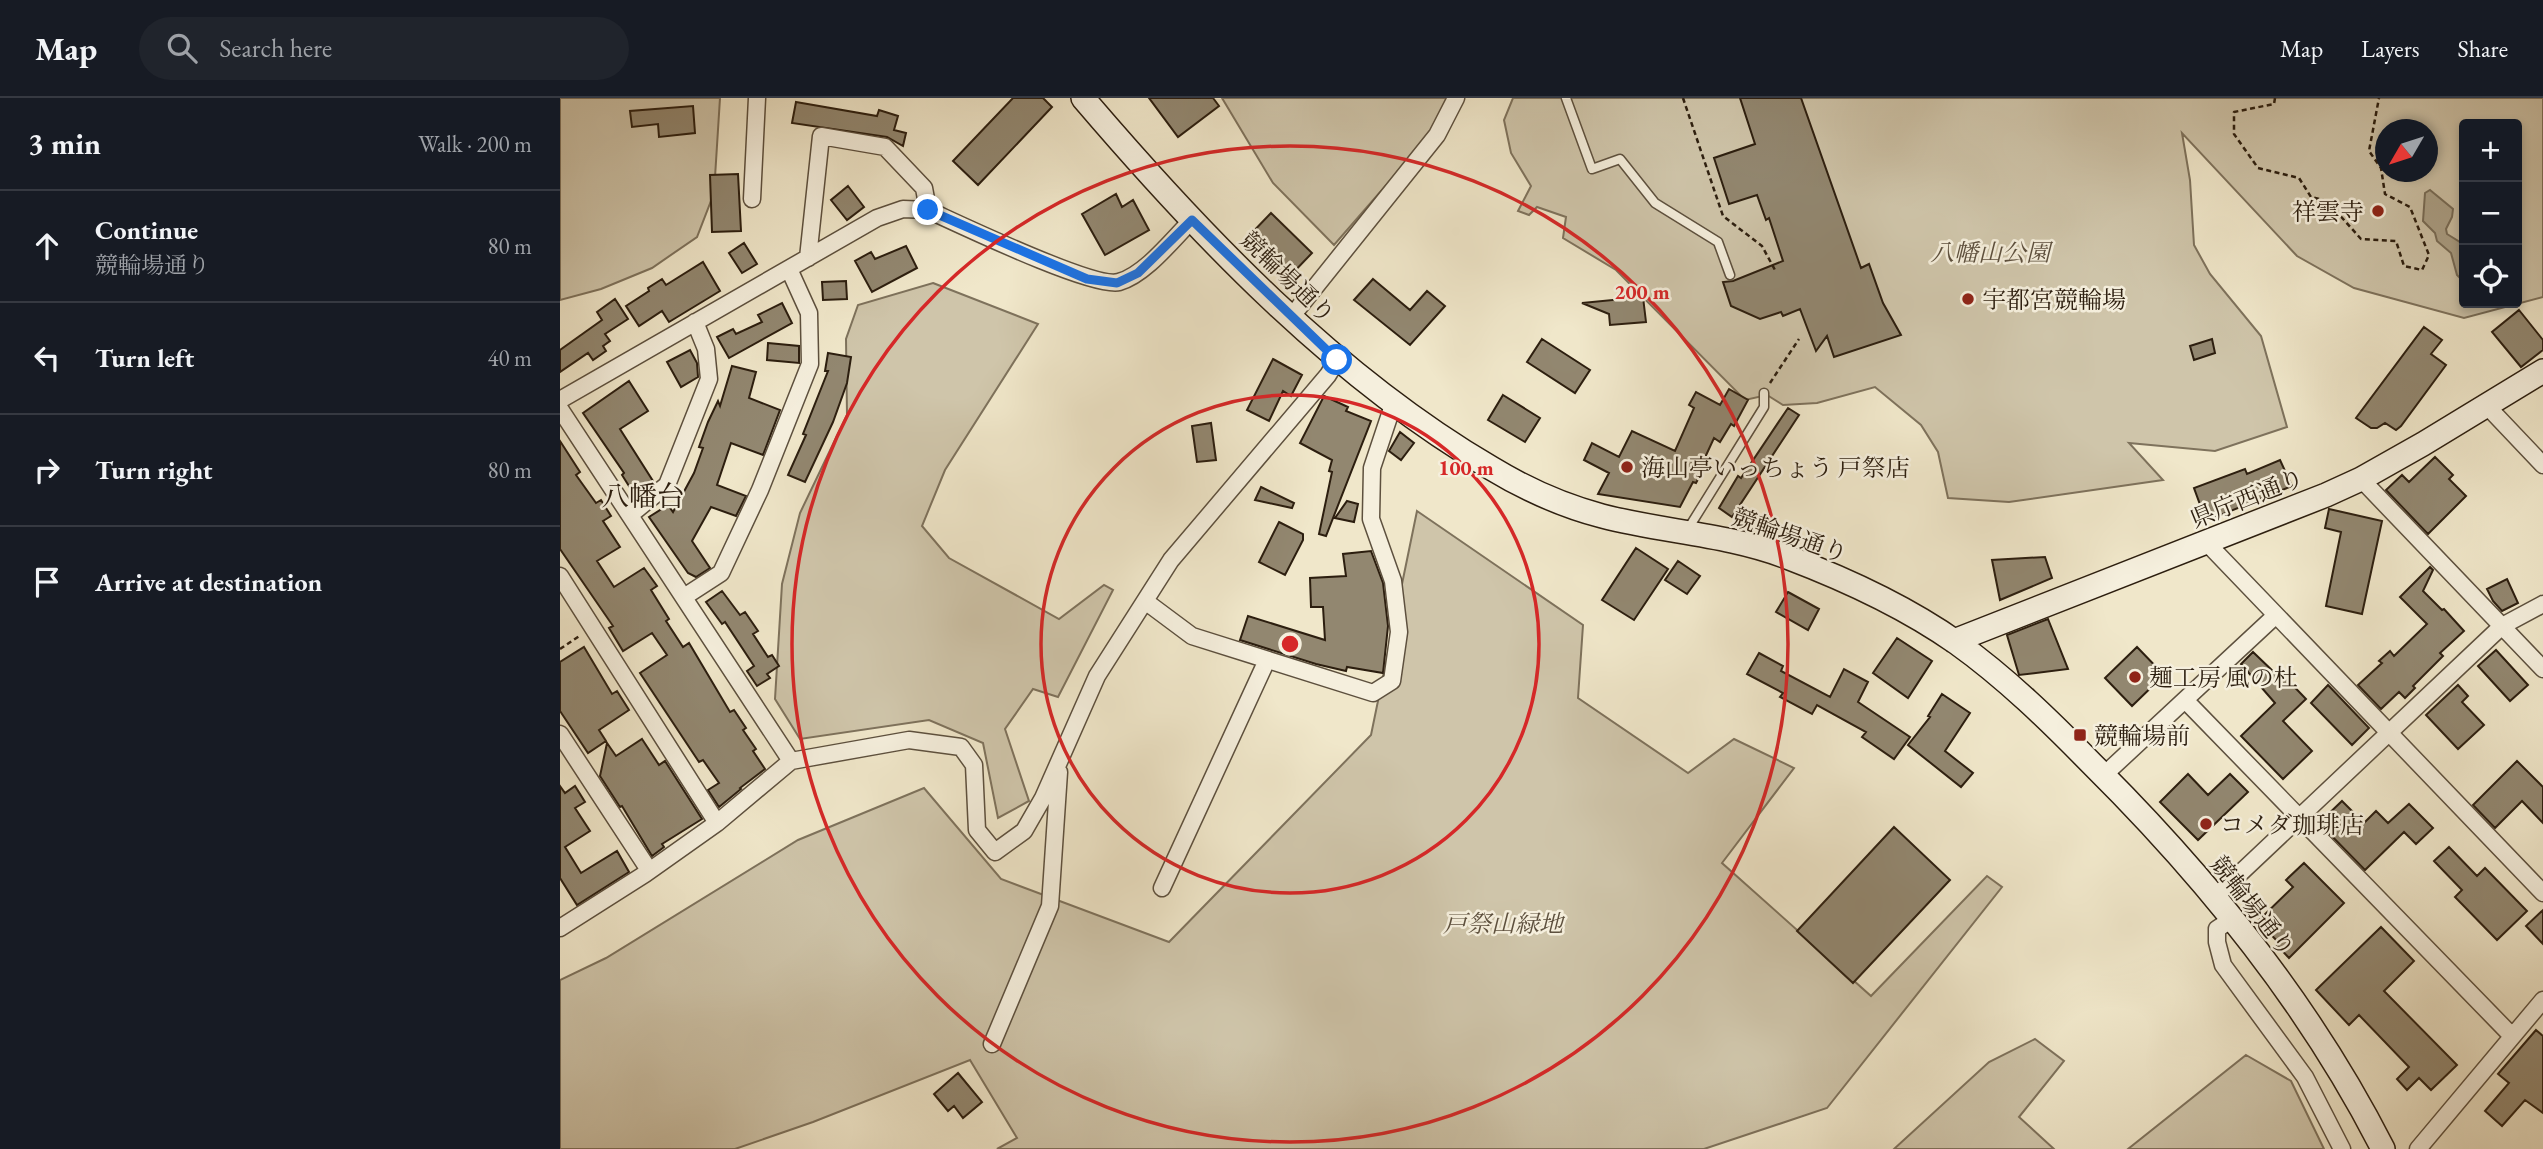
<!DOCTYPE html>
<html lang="en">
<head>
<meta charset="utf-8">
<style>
  :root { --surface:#171b24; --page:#20242c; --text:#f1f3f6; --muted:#9ea1a6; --line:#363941 }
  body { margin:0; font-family:"EB Garamond","Noto Serif JP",serif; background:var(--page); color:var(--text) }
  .controls { position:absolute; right:21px; top:21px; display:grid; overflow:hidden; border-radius:7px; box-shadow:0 4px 10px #0003 }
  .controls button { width:63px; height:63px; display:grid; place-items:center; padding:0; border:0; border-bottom:2px solid var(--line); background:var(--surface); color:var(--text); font:35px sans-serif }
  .compass { position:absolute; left:1815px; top:21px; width:63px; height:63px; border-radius:50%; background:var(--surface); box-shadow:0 4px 10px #0003; rotate:231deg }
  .stop { position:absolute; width:21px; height:21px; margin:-16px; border:5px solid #1a73e8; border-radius:50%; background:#fff }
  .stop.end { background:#1a73e8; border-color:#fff; box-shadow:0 2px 7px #0008 }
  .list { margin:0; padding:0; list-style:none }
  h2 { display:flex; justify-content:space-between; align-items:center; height:91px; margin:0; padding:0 28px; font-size:30px }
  h2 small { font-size:23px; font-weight:400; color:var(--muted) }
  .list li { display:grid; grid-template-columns:46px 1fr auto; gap:21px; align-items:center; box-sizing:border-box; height:112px; padding:0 28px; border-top:2px solid var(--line) }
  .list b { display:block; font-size:26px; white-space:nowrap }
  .list p { margin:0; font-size:23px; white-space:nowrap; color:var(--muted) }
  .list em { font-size:23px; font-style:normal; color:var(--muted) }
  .icon { flex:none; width:38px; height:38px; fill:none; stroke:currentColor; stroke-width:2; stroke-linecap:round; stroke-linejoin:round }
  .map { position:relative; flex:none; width:1983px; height:1051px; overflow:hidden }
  header { display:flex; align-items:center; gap:42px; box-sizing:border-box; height:98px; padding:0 35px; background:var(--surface); border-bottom:2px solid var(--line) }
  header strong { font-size:33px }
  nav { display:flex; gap:38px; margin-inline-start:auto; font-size:24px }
  .search { width:490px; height:63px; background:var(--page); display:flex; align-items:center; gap:18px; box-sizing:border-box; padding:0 24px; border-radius:38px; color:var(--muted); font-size:26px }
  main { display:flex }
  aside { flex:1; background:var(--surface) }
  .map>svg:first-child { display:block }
  .green { fill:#cfc5aa; stroke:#7e725c; stroke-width:2; fill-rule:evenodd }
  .water { fill:#ada38a; stroke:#796e59; stroke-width:2 }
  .building { fill:#928770; stroke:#2c1e0f; stroke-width:2 }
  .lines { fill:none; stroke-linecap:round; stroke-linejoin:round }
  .lane-casing { stroke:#5d503e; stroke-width:11 }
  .street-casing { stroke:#5d503e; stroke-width:19 }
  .secondary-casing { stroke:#2c1e0f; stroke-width:26 }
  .path { stroke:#2c1e0f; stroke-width:2.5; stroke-dasharray:5 3.5; stroke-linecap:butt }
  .lane { stroke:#f5efdd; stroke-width:8 }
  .street { stroke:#f5efdd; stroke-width:16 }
  .secondary { stroke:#f5efdd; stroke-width:23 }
  .route { stroke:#1a73e8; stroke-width:9 }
  .ring { fill:none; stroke:#d62828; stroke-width:3.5 }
  .poi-dot { fill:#8f2418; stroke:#f5efdd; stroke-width:2.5 }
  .labels { text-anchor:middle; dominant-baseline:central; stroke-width:5; stroke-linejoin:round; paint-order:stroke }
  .poi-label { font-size:24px; fill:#2c1e0f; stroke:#f5efdd; text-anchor:start }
  .park-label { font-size:24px; font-style:italic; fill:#5d503e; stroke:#f5efdd }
  .street-label { font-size:24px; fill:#2c1e0f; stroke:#f5efdd }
  .quarter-label { font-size:28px; fill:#2c1e0f; stroke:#f5efdd }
  .centre { fill:#d62828; stroke:#f5efdd; stroke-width:3.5 }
  .ring-label { font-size:21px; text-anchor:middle; font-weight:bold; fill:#d62828; stroke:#f5efdd; stroke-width:5; stroke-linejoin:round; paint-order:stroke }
</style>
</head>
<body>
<header>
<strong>Map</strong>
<div class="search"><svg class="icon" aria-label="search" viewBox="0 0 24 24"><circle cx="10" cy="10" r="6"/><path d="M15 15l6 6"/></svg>Search here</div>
<nav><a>Map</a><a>Layers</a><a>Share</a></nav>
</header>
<main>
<aside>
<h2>3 min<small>Walk · 200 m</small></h2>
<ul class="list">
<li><svg class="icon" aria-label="ahead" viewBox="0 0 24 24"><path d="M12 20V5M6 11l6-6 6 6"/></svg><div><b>Continue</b><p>競輪場通り</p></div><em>80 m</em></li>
<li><svg class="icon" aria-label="left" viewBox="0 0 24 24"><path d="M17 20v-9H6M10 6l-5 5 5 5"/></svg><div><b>Turn left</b></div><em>40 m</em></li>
<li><svg class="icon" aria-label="right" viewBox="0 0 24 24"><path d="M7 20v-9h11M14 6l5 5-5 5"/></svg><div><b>Turn right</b></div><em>80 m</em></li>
<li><svg class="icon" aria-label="arrive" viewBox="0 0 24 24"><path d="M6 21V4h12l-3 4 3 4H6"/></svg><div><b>Arrive at destination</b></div></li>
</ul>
</aside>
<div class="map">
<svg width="1983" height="1051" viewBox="0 0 1983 1051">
  <rect width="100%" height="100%" fill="#f0e7ca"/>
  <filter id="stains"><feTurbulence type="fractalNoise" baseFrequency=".00286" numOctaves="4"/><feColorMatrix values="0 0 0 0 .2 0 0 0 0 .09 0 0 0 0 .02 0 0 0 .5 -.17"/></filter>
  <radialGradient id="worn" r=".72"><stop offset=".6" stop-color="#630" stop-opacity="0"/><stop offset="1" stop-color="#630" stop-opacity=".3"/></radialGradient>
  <!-- green -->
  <path class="green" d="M0 0H160L154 95 137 139 92 170 41 191 0 202Z
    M662 0H891L876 30 774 147 713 85Z
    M953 0H1983V199L1904 220 1794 190 1737 158 1622 35 1630 82 1634 147 1650 176 1701 238 1727 329 1655 353 1569 345 1603 382 1449 404 1388 400 1378 354 1361 327 1315 289 1257 305 1223 307 1207 297 1185 302 1056 172 1003 140 1006 119 977 109 969 117 958 113 971 88 951 55 944 22ZM1904 26H1957V205H1904ZM1826 32H1868V74H1826Z
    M373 185 478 226 385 372 362 428 389 460 499 521 544 487 553 492 498 599 473 591 445 631 469 703 438 720 423 645 369 622 240 641 215 601 222 486 240 415 287 317 286 241 298 207Z
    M857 413 1023 527 1018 600 1128 675 1174 641 1234 670 1162 765 1311 898 1427 778 1442 789 1267 1010 1144 1051H437L457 1040 410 962 253 1024 175 1051H0V882L46 860 238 742 364 690 441 781 609 844 811 637Z
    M1475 941 1504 963 1459 1019 1494 1051H1334L1429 964Z
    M1686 957 1731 983 1764 1051H1568Z"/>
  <!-- water -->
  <path class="water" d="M1870 92 1893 111 1892 119 1886 131 1887 136 1903 146 1901 151 1904 184 1897 177 1891 155 1877 143 1875 135 1863 123 1865 95Z"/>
  <!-- building -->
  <path class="building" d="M453 0H483L492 9 418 87 393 63Z
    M589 0H653L659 8 618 39Z
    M1180 0H1241L1301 170 1309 166 1323 205 1341 237 1274 259 1267 238 1256 253 1240 211 1223 218 1221 214 1200 221 1171 208 1163 184 1173 183 1223 163 1209 120 1206 122 1197 97 1169 106 1154 60 1195 46Z
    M236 4 317 18 319 12 338 18 334 32 346 35 343 48 327 39 232 25Z
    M133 8 135 35 99 39 98 26 72 29 70 13Z
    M178 76 181 133 152 134 150 77Z
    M288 88 304 109 287 122 271 102Z
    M556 96 562 109 573 102 589 132 545 157 522 116Z
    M711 115 752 155 727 181 686 141Z
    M184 145 197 166 182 175 169 155Z
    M346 148 357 170 312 194 295 163 311 154 315 161Z
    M143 164 160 193 109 224 102 213 79 228 66 208 89 193 88 190 102 181 106 187Z
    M813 181 850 212 867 193 885 208 850 247 794 202Z
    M286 183 287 201 263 202 262 184Z
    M1083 199 1086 224 1050 227 1049 216 1022 205Z
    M55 201 68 221 45 236 50 243 43 248 46 253 33 262 28 255 0 274V252L42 222 37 214Z
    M222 205 232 225 169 260 157 239 173 231 176 236 202 224 198 217Z
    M1959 212 1983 242V252L1961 269 1932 234Z
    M1864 229 1882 242 1871 256 1886 267 1841 328 1836 332 1825 325 1817 330H1811L1796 320Z
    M982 241 1030 272 1015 295 967 264Z
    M1652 241 1655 255 1634 262 1630 248Z
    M208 245 239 248V265L207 262Z
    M130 252 137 265 138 279 121 289 107 264Z
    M268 255 291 259 287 285 273 324 245 384 228 377 246 337 243 336 268 273H265Z
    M713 261 742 277 731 298 723 293 709 323 687 312Z
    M172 268 196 274 189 300 220 312 203 357 171 345 157 387 186 398 176 418 151 409 132 443 150 470 136 479 128 475 89 419 108 407 113 414 134 375 143 350 139 349 148 324 158 303 160 308Z
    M69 283 88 313 60 331 93 383 74 396 62 377 64 375 23 315Z
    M1169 291 1188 302 1174 328 1171 326 1160 344 1154 340 1142 366 1145 368 1136 385 1133 384 1120 409 1038 396 1049 375 1024 362 1032 345 1059 359 1072 333 1115 353 1134 310 1129 307 1136 294 1160 307Z
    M943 297 980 320 965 344 928 322Z
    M764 298 788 309 786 313 811 323 766 438 759 436 772 374 769 373 772 362 740 345Z
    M1228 310 1239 317 1172 419 1159 410 1178 378 1181 380Z
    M651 325 656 362 637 364 632 328Z
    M840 334 854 345 841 362 829 353Z
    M0 343 20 374 16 377 36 405 41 402 51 418 43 423 60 449 37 463 54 489 84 470 97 488 91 492 109 521 106 523 123 549 129 545 170 614 174 612 186 630 183 632 196 651 193 653 205 671 180 690 181 691 159 709 148 692 159 685 143 662 139 664 80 575 107 557 92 535 63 553 49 530 53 528 0 451Z
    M1875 359 1893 377 1889 381 1906 398 1868 436 1826 392 1842 377 1849 384Z
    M1720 362 1732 388 1646 423 1634 390 1685 371 1687 376Z
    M701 389 734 405 732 410 695 402Z
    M787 403 798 406 794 424 775 420Z
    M1769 411 1822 423 1802 516 1766 508 1781 434 1765 430Z
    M719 424 743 436V442L725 477 699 464Z
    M1076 450 1108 471 1074 522 1042 502Z
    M811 453 823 485 828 528 823 575 787 569 786 573 756 566 680 542 688 518 765 542 763 509H751L750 480 786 478 783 456Z
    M1485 459 1492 480 1440 502 1432 462Z
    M1118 463 1140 478 1127 496 1105 482Z
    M1870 469 1873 472 1863 493 1882 512 1884 511 1904 533 1880 555 1883 558 1853 588 1855 590 1845 600 1839 594 1821 611 1798 587 1822 565 1819 563 1830 553 1834 558 1867 526 1840 499Z
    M1947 481 1958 505 1942 513 1933 503 1927 491Z
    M162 493 180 517 185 514 198 533 193 536 208 559 212 557 219 568 207 576 210 580 197 588 187 573 194 568 165 524 162 526 146 504Z
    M1228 494 1259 511 1248 532 1216 514Z
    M1488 521 1508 571 1459 577 1447 537Z
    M1337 540 1372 563 1348 600 1313 575Z
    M24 549 52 596 57 593 69 612 39 632 46 643 28 655 0 613V564Z
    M1577 549 1604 577 1572 608 1545 580Z
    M1936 552 1968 587 1950 603 1918 568Z
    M1693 554 1718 578 1721 575 1746 601 1723 623 1752 653 1723 681 1681 638 1715 605 1681 566Z
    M1199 555 1223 568 1221 573 1270 599 1284 571 1308 584 1298 604 1350 639 1334 661 1302 639 1306 634 1257 607 1252 616 1220 599 1223 595 1187 576Z
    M1768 587 1809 630 1792 647 1751 605Z
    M1898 587 1908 598 1902 604 1924 627 1898 651 1866 617Z
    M1382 596 1410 615 1385 653 1413 675 1401 689 1348 647 1370 619 1368 618Z
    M82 641 99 667 105 663 142 721 102 746 104 749 92 758 62 708 60 709 40 678 47 645 56 658Z
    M1957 663 1983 689V725L1962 703 1935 730 1913 707Z
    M1628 676 1648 697 1670 676 1688 694 1638 742 1600 704Z
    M0 688 5 695 15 688 25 704 15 710 30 733 5 749 21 775 57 753 69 774 17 807 0 780Z
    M1782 703 1804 725 1816 713 1828 725 1849 706 1873 730 1856 746 1844 734 1805 772 1759 725Z
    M1334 729 1390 782 1293 885 1237 833Z
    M1889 749 1917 778 1925 770 1967 813 1937 842 1895 799 1902 792 1874 763Z
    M1744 765 1784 805 1729 860 1717 847 1719 845 1698 823 1733 789 1726 782Z
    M1983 812V846L1966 828Z
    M1821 829 1854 863 1824 893 1897 967 1871 992 1859 980 1847 992 1837 981 1849 969 1799 917 1789 927 1756 892Z
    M1976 932 1983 938V1015L1965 1002 1942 1028 1925 1013 1949 985 1938 976Z
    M398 975 422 1004 403 1020 394 1008 388 1013 374 996Z"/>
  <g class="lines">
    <defs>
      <path id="lane" d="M1006 0 1032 71 1060 61 1095 105 1158 144 1170 177
        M1128 431 1204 309V295"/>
      <path id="street" d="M192 101 197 0
        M248 160 261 38 325 49 364 90 368 112
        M732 218 877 37 896 0
        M0 302 317 120 343 111 368 112C399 126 534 191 559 184 585 177 613 141 632 122
        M1927 308 1983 367
        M0 311 231 663
        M1801 381 1983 571
        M70 417 107 387 149 281 146 251 135 224
        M1646 444 1983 795
        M0 478 157 725
        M124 499 161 475 200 392 250 266 249 215 229 171
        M585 503 632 538 813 595 832 583 839 534 833 483 811 421 812 370 834 304
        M1625 602 1952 938
        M0 636 89 772
        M1544 677 1715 518
        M602 790 707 562
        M1655 799 1942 528 1983 506
        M1672 821 1657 831V844L1663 867 1745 979 1782 1051
        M0 830 85 776 157 725 231 663 349 642 401 649 414 667 417 732 435 754 464 733 483 700 537 578 611 462 768 277 777 262
        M432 946 490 808 499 674
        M1858 1051 1983 902"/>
      <path id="secondary" d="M523 0C640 137 774 278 931 370 964 390 1004 408 1042 418 1103 434 1167 436 1227 459 1285 481 1346 509 1397 545 1446 580 1490 623 1532 666 1646 779 1750 907 1823 1051
        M1394 543 1766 397 1801 381 1863 346 1983 273"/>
    </defs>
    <!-- lane casing -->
    <use href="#lane" class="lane-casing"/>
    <!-- street casing -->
    <use href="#street" class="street-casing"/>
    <!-- secondary casing -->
    <use href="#secondary" class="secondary-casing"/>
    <!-- path -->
    <path class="path" d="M1123 0 1163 118 1202 148 1215 172
      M1715 0 1714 6 1674 14V36L1698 70 1739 80 1751 99 1767 103 1801 141 1836 143 1844 168 1862 172 1869 157 1850 109 1825 96 1821 70 1809 53 1819 0
      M1210 285 1239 241
      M0 551 21 537"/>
    <!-- lane -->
    <use href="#lane" class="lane"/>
    <!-- street -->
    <use href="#street" class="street"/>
    <!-- secondary -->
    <use href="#secondary" class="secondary"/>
  </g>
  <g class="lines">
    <!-- route -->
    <path class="route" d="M368 112 527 181 557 185 578 175 632 122 777 262"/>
  </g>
  <!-- distance rings -->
  <g class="ring">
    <circle cx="730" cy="546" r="249"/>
    <circle cx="730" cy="546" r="498"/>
  </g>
  <!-- markers -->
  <g class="poi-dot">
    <circle cx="1818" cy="113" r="7"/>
    <circle cx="1408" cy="201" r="7"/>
    <circle cx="1067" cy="369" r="7"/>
    <circle cx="1575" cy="579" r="7"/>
    <rect x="1513" y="630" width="14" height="14" rx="3.5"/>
    <circle cx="1646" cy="726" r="7"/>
  </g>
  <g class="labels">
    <!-- poi labels -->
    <g class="poi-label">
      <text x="1804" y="113" text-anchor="end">祥雲寺</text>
      <text x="1422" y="201">宇都宮競輪場</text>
      <text x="1081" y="369">海山亭いっちょう 戸祭店</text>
      <text x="1589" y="579">麺工房 風の杜</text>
      <text x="1534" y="637">競輪場前</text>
      <text x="1660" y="726">コメダ珈琲店</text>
    </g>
    <!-- park labels -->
    <g class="park-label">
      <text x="1430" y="154">八幡山公園</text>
      <text x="943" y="825">戸祭山緑地</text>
    </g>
    <!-- street labels -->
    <g class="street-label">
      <text transform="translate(728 179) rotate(44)">競輪場通り</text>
      <text transform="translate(1687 400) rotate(-22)">県庁西通り</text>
      <text transform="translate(1230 437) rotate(19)">競輪場通り</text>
      <text transform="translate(1693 808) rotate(52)">競輪場通り</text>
    </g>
    <!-- quarter labels -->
    <g class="quarter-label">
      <text x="83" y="398">八幡台</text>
    </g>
  </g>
  <circle cx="730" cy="546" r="10" class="centre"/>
  <g class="ring-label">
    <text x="1082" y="201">200 m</text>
    <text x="906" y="377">100 m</text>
  </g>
  <rect width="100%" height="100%" filter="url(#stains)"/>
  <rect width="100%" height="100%" fill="url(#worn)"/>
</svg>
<div class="controls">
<button>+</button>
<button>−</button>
<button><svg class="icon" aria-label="locate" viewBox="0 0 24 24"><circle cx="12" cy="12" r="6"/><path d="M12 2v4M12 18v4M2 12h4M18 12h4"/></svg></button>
</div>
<svg class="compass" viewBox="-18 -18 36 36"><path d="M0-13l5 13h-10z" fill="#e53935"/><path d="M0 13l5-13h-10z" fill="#9ea1a6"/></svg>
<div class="stop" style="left:777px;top:262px"></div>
<div class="stop end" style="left:368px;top:112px"></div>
</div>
</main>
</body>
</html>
